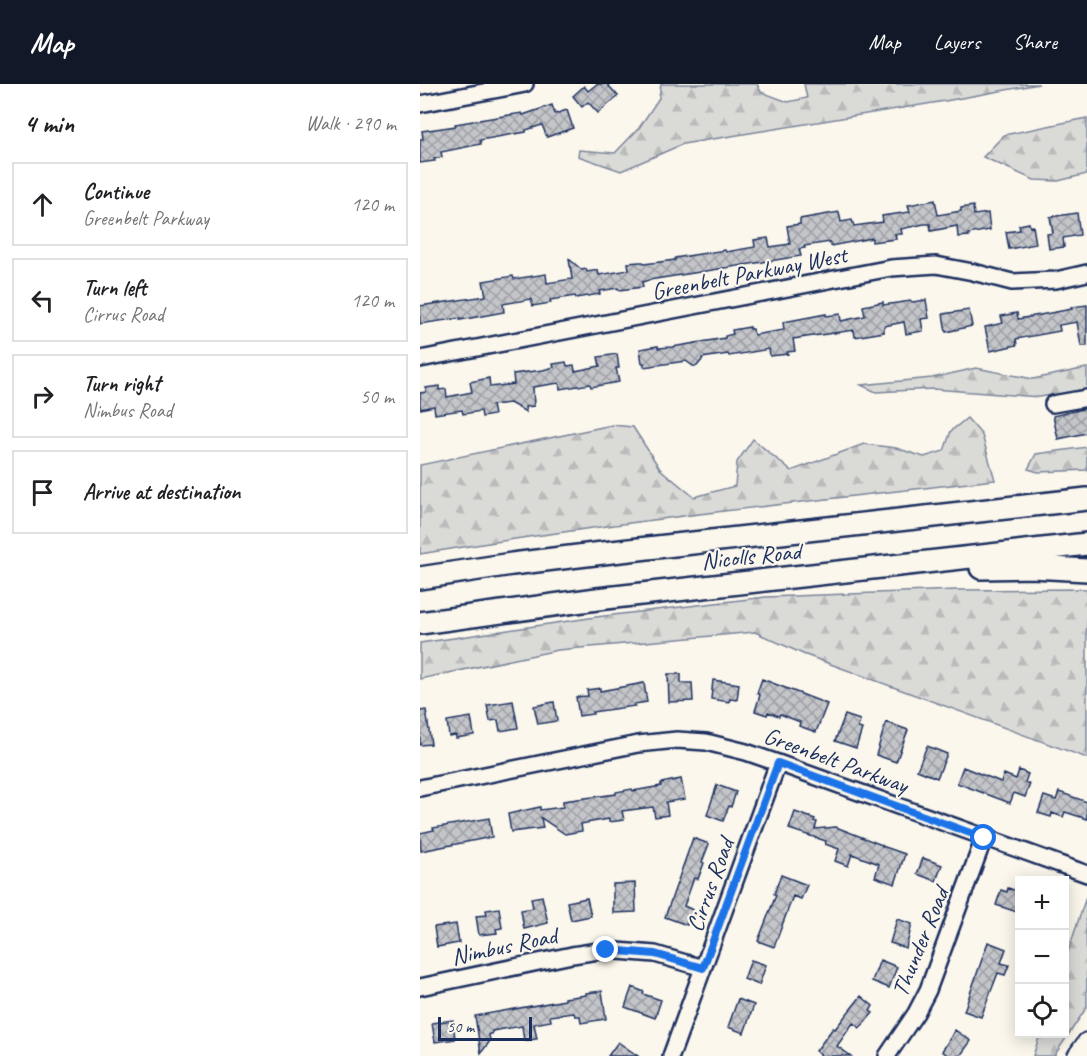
<!DOCTYPE html>
<html lang="en">
<head>
<meta charset="utf-8">
<style>
  :root { --surface:#fff; --page:#f6f6f6; --text:#202124; --muted:#757577; --line:#e0e0e0; --accent:#111827 }
  body { margin:0; font-family:Caveat,sans-serif; background:var(--page); color:var(--text) }
  .controls { position:absolute; right:18px; bottom:18px; display:grid; overflow:hidden; border-radius:0px; box-shadow:0 3px 15px #0003 }
  .controls button { width:54px; height:54px; display:grid; place-items:center; padding:0; border:0; border-bottom:2px solid var(--line); background:var(--surface); color:var(--text); font:30px sans-serif }
  .scale { position:absolute; left:18px; bottom:15px; width:94px; box-sizing:border-box; padding-left:6px; border:3px solid #1b2f5e; border-top:0; font-size:16px; line-height:21px; white-space:nowrap; color:#1b2f5e; -webkit-text-stroke:4px #fbf7ec; paint-order:stroke }
  .stop { position:absolute; width:18px; height:18px; margin:-14px; border:4px solid #1a73e8; border-radius:50%; background:#fff }
  .stop.end { background:#1a73e8; border-color:#fff; box-shadow:0 2px 6px #0008 }
  .list { margin:0; padding:0; list-style:none }
  h2 { display:flex; justify-content:space-between; align-items:center; height:78px; margin:0; padding:0 24px; font-size:26px }
  h2 small { font-size:20px; font-weight:400; color:var(--muted) }
  .list li { display:grid; grid-template-columns:39px 1fr auto; gap:18px; align-items:center; box-sizing:border-box; height:84px; margin:0 12px 12px; padding:0 12px; border:2px solid var(--line); border-radius:0px }
  .list b { display:block; font-size:22px; white-space:nowrap }
  .list p { margin:0; font-size:20px; white-space:nowrap; color:var(--muted) }
  .list em { font-size:20px; font-style:normal; color:var(--muted) }
  .icon { flex:none; width:33px; height:33px; fill:none; stroke:currentColor; stroke-width:2; stroke-linecap:round; stroke-linejoin:round }
  .map { position:relative; flex:none; width:667px; height:972px; overflow:hidden }
  header { display:flex; align-items:center; gap:36px; box-sizing:border-box; height:84px; padding:0 30px; background:var(--accent); color:#fff }
  header strong { font-size:28px }
  nav { display:flex; gap:33px; margin-inline-start:auto; font-size:21px }
  main { display:flex }
  aside { flex:1; background:var(--surface) }
  .map>svg:first-child { display:block }
  .forest { fill:url(#forest-firs); stroke:#7a849a; stroke-width:1.5 }
  .building { fill:url(#building-cross-hatch); stroke:#1b2f5e; stroke-width:1.5 }
  .lines { fill:none; stroke-linecap:round; stroke-linejoin:round }
  .minor-casing { stroke:#1b2f5e; stroke-width:20 }
  .major-casing { stroke:#1b2f5e; stroke-width:22 }
  .highway-casing { stroke:#1b2f5e; stroke-width:26 }
  .minor { stroke:#fbf7ec; stroke-width:15 }
  .major { stroke:#fbf7ec; stroke-width:18 }
  .highway { stroke:#fbf7ec; stroke-width:21 }
  .route { stroke:#1a73e8; stroke-width:8 }
  .labels { text-anchor:middle; dominant-baseline:central; stroke-width:4.5; stroke-linejoin:round; paint-order:stroke }
  .street-label { font-size:24px; fill:#1b2f5e; stroke:#fbf7ec }
</style>
</head>
<body>
<header>
<strong>Map</strong>
<nav><a>Map</a><a>Layers</a><a>Share</a></nav>
</header>
<main>
<aside>
<h2>4 min<small>Walk · 290 m</small></h2>
<ul class="list">
<li><svg class="icon" aria-label="ahead" viewBox="0 0 24 24"><path d="M12 20V5M6 11l6-6 6 6"/></svg><div><b>Continue</b><p>Greenbelt Parkway</p></div><em>120 m</em></li>
<li><svg class="icon" aria-label="left" viewBox="0 0 24 24"><path d="M17 20v-9H6M10 6l-5 5 5 5"/></svg><div><b>Turn left</b><p>Cirrus Road</p></div><em>120 m</em></li>
<li><svg class="icon" aria-label="right" viewBox="0 0 24 24"><path d="M7 20v-9h11M14 6l5 5-5 5"/></svg><div><b>Turn right</b><p>Nimbus Road</p></div><em>50 m</em></li>
<li><svg class="icon" aria-label="arrive" viewBox="0 0 24 24"><path d="M6 21V4h12l-3 4 3 4H6"/></svg><div><b>Arrive at destination</b></div></li>
</ul>
</aside>
<div class="map">
<svg width="667" height="972" viewBox="0 0 667 972">
  <defs>
    <pattern id="forest-firs" width="22" height="20" patternUnits="userSpaceOnUse" patternTransform="scale(1.5)"><rect width="22" height="20" fill="#dadad7"/><path d="M5 1l3.5 6h-7zM16 11l3.5 6h-7z" fill="#babbbb"/></pattern>
    <pattern id="building-cross-hatch" width="8" height="8" patternUnits="userSpaceOnUse" patternTransform="scale(1.5)"><rect width="8" height="8" fill="#c3c5c9"/><path d="M0 0l8 8M0 8l8-8" fill="none" stroke="#9ea0a6"/></pattern>
  </defs>
  <rect width="100%" height="100%" fill="#fbf7ec"/>
  <filter id="ink" filterUnits="userSpaceOnUse"><feTurbulence type="fractalNoise" baseFrequency=".0167" numOctaves="2"/><feDisplacementMap in="SourceGraphic" scale="12" xChannelSelector="R" yChannelSelector="G"/><feConvolveMatrix kernelMatrix="1 2 1 2 8 2 1 2 1" color-interpolation-filters="sRGB"/></filter>
  <g filter="url(#ink)">
    <!-- forest -->
    <path class="forest" d="M241 0H337L341 8 368 18 387 14 384 0H619L525 17 263 60 201 87 158 72 159 66 195 69 219 44 239 14Z
      M667 34V90L638 97 614 96 563 73 584 51Z
      M556 284 613 295 667 284V305L620 313 513 305 456 308 441 301 512 294Z
      M547 334 562 351 575 396C383 418 190 438 0 470V381L192 341 213 343 240 385 274 413 315 402 317 378 333 355 371 387 444 360 476 364 504 373 524 367 531 347Z
      M667 363V386L618 388 608 385 616 370Z
      M667 505V674L383 570 335 548 138 566 0 595V559L176 533 346 513 537 506Z
      M666 813 667 923 634 972H613L620 950H644L645 877Z"/>
    <!-- building -->
    <path class="building" d="M177 0H187L198 12 178 29 168 18 162 23 153 12 164 2 168 7Z
      M132 21 135 30 147 26 153 44 127 53 122 41 106 46V48L60 56 61 60 21 68 22 73 14 75 15 77 0 79V55H3L2 47 36 42 35 40 59 36 102 29 103 31Z
      M515 116 518 131 541 127V124L553 122 554 131 568 129 570 146 548 150 549 152 538 153 537 142 511 147 510 140H504L481 145 482 150H475L476 155 452 158V154L411 162 410 158 384 162 385 164 379 165 381 172 229 196 222 198 223 203 199 206 198 204 179 207 180 210 156 214 155 212 130 216 131 219 113 222 111 215 83 220 84 228 40 236V234L0 240V222L66 212 63 197 93 192 94 195 126 190 127 199 152 195 149 175 162 186 166 185 167 188 178 186 179 191 209 186 208 179 220 178H223L224 180 255 176V174L305 166 306 168 335 163 334 156 348 154 350 163 370 160 367 142 380 140V135L419 128 421 138 432 136 434 142 463 138 462 132 490 128 488 121Z
      M657 129 660 151 643 154 644 163 629 165 627 150 633 149 630 133Z
      M609 139 610 143 613 142 616 160 589 165 586 148 600 146 599 141Z
      M506 216 509 234 501 235 503 247 486 250 484 238 464 242V248L435 253 434 246 373 255 375 267 367 268 368 270 350 272 349 265 309 272 308 270 282 274V276L277 282H273L266 277 224 283V279H222L220 265 238 262V264L252 263 305 254V252L313 250 312 246 330 243V245H333L334 251 364 246 363 238 406 230V232L420 230 421 237 445 232 443 222 463 218V221L491 217 492 218Z
      M667 221V262H661L657 238 639 241 640 247 596 255 597 261 570 267 565 243 583 239 581 232 597 229 598 235 652 225 651 223Z
      M549 226 552 242 526 248 523 230Z
      M197 270 199 284H196L199 298 171 303 170 300 140 305 139 299 113 303 114 322 105 323 106 328 90 319 72 321 74 331 62 333 61 327 43 330 42 326 15 330 14 322 0 325V309L6 308V304L19 302V306L26 305 27 313 52 308 50 298 69 294 70 303 94 300 93 290 123 286 134 283 133 280 146 278 147 282 154 281 155 287 180 282 178 273Z
      M667 324V349L638 355 633 332Z
      M248 590H261V599H272L273 617 249 618Z
      M342 595 407 620 396 648 379 642 380 638 360 630 359 632 348 628 347 631 335 627 340 611 337 609Z
      M293 596 319 600 317 616 310 615 309 618 291 615Z
      M224 599 227 618 214 620 215 622 172 628 173 630 159 632 156 613 168 612 167 606 180 604V607Z
      M93 617 98 644 80 647 78 636 70 637 67 621Z
      M134 618 137 637 118 640 114 622Z
      M6 626 11 660 0 661V627Z
      M425 631 440 636 438 644 442 645 436 664 415 657Z
      M51 633 54 651 36 654V651L29 652 27 637Z
      M466 638 488 646 476 678 456 671Z
      M507 662 527 670 517 694 497 686Z
      M543 683 581 698 584 690 596 695 599 686 608 690 605 698 610 700 605 713 594 709 590 719 537 699Z
      M261 695 265 715 246 718 248 731 235 733 233 723 202 727 204 736 189 738V735L166 739 161 740 162 747 145 750 121 734 123 744 91 748 88 730 120 723V726L143 723V717L196 710V708L212 705 213 707 241 702V699Z
      M297 701 316 708 311 723 309 722 303 737 287 731Z
      M639 708 667 718V735L645 728 643 733 632 729 631 733 618 729 624 712 636 716Z
      M375 728 395 735 394 737 397 738 395 745 416 743 462 761V762L485 770 475 800 455 793 459 780 432 770 428 782 415 777 419 765 405 760 406 757 369 745Z
      M69 734 72 753 1 767 0 749 14 746 13 744Z
      M273 754 289 760 282 778 284 779 278 795 274 794 264 822 273 826 267 841 245 833Z
      M503 774 522 781 516 797 497 790Z
      M361 791 387 801 381 815 373 812 354 863 338 857 356 811 354 810Z
      M215 799 216 828 193 829V800Z
      M588 804 600 808V829L576 821 581 806 587 808Z
      M122 812 128 839 104 845 101 826 113 824 111 814Z
      M167 814 171 832 151 836 147 818Z
      M79 824 82 844 76 845 77 849 59 851 56 832 67 831 66 826Z
      M477 835 492 840 486 864 470 859Z
      M36 840 39 859 17 863 14 843Z
      M568 858 586 865 581 879 589 881 585 891 578 889 561 933 544 927Z
      M331 876 346 881 339 901 324 895Z
      M460 876 477 883 469 904 452 897Z
      M212 903 224 908 223 910 241 916 235 934 205 923Z
      M182 907 186 935 161 939 160 932H155L154 929 130 932 131 937 114 940 117 955 104 957 102 942 72 947V950H69L70 957 61 969 55 932 145 916V914L166 911V909Z
      M441 912 453 922 450 927 453 929 440 944 433 939 417 962 431 972H402L396 967 413 944 415 945Z
      M318 915 334 921 324 949 308 943Z
      M33 936 35 955 15 958 12 939Z
      M535 946 551 957 540 972H529L522 967Z
      M198 958 218 972H188Z"/>
    <g class="lines">
      <defs>
        <path id="minor" d="M0 20 105 0
          M0 275 471 184 516 181 553 188 592 198 636 196 667 189
          M633 320 667 314
          M0 704 218 660 257 656 286 658 326 668 358 679 667 790
          M0 903 152 871 185 866 235 870 283 884
          M251 972 358 679
          M467 972 496 929 508 906 564 754"/>
        <path id="major" d="M657 972 667 958"/>
        <path id="highway" d="M561 484 612 483 667 486
          M0 494 92 480 183 469 667 415
          M0 539 177 515 667 460"/>
      </defs>
      <!-- minor casing -->
      <use href="#minor" class="minor-casing"/>
      <!-- major casing -->
      <use href="#major" class="major-casing"/>
      <!-- highway casing -->
      <use href="#highway" class="highway-casing"/>
      <!-- minor -->
      <use href="#minor" class="minor"/>
      <!-- major -->
      <use href="#major" class="major"/>
      <!-- highway -->
      <use href="#highway" class="highway"/>
    </g>
  </g>
  <g class="lines" filter="url(#ink)">
    <!-- route -->
    <path class="route" d="M186 866 235 870 283 884 358 679 564 754"/>
  </g>
  <g class="labels">
    <!-- street labels -->
    <g class="street-label">
      <text transform="translate(329 189) rotate(-11)">Greenbelt Parkway West</text>
      <text transform="translate(331 472) rotate(-6)">Nicolls Road</text>
      <text transform="translate(416 676) rotate(20)">Greenbelt Parkway</text>
      <text transform="translate(290 801) rotate(-70)">Cirrus Road</text>
      <text transform="translate(500 858) rotate(-68)">Thunder Road</text>
      <text transform="translate(84 862) rotate(-12)">Nimbus Road</text>
    </g>
  </g>
</svg>
<div class="controls">
<button>+</button>
<button>−</button>
<button><svg class="icon" aria-label="locate" viewBox="0 0 24 24"><circle cx="12" cy="12" r="6"/><path d="M12 2v4M12 18v4M2 12h4M18 12h4"/></svg></button>
</div>
<div class="scale">50 m</div>
<div class="stop" style="left:564px;top:754px"></div>
<div class="stop end" style="left:186px;top:866px"></div>
</div>
</main>
</body>
</html>
